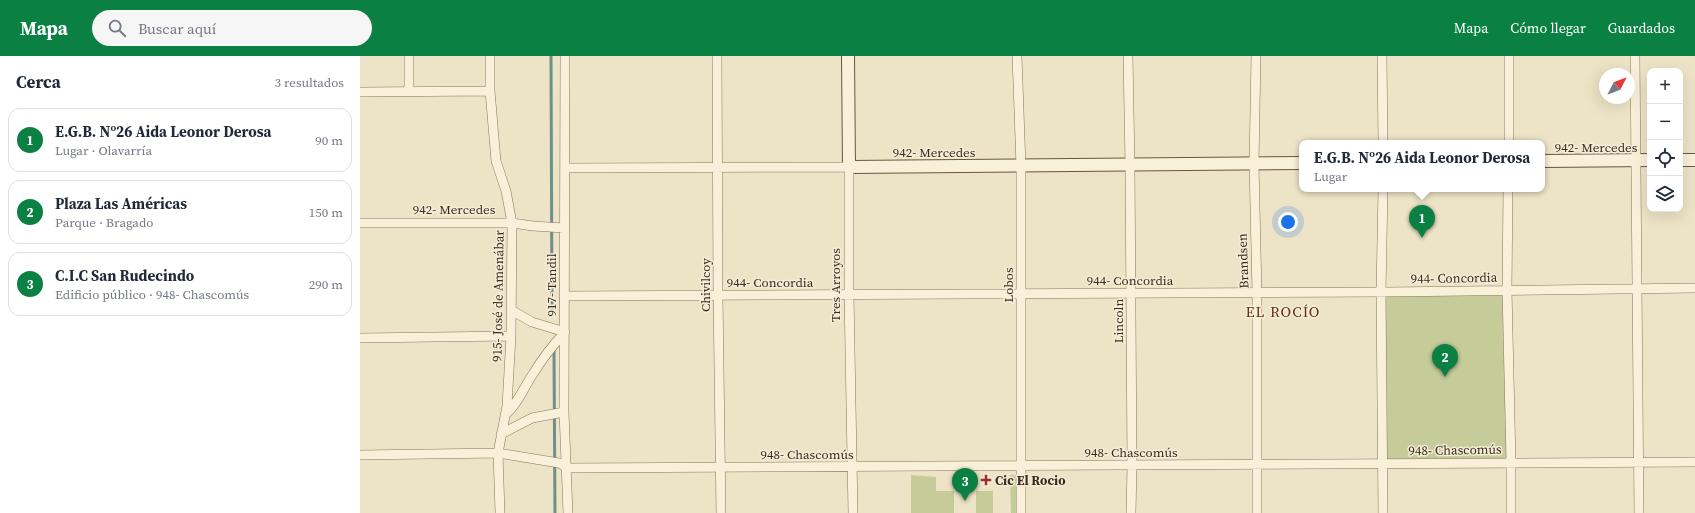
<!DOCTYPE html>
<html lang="es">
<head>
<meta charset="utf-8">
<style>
  :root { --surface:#fff; --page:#f6f6f7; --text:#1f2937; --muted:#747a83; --line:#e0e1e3; --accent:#0b8043 }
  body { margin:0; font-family:"Source Serif 4",serif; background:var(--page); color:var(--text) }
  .controls { position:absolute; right:12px; top:12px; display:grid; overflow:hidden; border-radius:8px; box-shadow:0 4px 16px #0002 }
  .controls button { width:36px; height:36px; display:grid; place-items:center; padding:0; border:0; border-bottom:1px solid var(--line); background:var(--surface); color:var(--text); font:20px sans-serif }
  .compass { position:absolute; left:1239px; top:12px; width:36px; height:36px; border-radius:50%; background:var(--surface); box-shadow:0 4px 16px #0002; rotate:48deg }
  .you { position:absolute; left:928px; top:166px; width:14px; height:14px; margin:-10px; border:3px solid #fff; border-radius:50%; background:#1a73e8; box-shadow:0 0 0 6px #1a73e833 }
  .badge { display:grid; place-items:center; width:26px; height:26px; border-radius:50%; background:var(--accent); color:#fff; font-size:13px; font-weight:700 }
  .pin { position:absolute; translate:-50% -33px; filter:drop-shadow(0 1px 2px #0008) }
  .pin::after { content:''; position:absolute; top:21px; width:14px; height:12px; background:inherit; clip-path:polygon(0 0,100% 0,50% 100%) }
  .popup { position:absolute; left:939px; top:84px; width:246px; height:52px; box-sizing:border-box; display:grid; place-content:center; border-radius:8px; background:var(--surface); filter:drop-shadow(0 1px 3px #0005); font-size:13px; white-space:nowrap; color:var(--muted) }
  .popup b { font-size:15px; color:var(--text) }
  .popup::after { content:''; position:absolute; left:50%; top:100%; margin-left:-8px; border:8px solid transparent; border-top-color:var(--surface) }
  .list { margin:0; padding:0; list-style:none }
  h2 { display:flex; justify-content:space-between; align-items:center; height:52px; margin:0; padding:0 16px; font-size:17px }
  h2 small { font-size:13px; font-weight:400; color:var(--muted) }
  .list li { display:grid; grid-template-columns:26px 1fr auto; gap:12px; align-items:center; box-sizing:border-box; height:64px; margin:0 8px 8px; padding:0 8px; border:1px solid var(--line); border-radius:12px }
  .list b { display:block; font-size:15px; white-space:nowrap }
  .list p { margin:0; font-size:13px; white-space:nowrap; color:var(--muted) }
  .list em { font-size:13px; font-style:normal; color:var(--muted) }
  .icon { flex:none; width:22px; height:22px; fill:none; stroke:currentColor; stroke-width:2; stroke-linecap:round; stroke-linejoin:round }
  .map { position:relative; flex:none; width:1335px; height:457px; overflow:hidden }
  header { display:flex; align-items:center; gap:24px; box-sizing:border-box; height:56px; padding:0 20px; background:var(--accent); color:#fff }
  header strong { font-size:19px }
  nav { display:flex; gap:22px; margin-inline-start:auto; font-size:14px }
  .search { width:280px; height:36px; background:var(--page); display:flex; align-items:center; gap:10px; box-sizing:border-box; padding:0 14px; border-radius:22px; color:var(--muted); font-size:15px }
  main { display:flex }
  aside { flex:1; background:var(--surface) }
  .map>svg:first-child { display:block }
  .green { fill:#c5cc9a }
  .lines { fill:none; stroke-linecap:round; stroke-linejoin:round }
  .stream { stroke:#6e9088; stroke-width:3 }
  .minor-casing { stroke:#88755c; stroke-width:10 }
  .secondary-casing { stroke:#6a563f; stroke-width:14 }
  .minor { stroke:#f8f0d9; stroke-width:9 }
  .secondary { stroke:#f8f0d9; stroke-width:12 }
  .poi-dot { fill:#962f2d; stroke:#f5edd6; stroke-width:1.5 }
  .labels { text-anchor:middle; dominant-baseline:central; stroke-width:3; stroke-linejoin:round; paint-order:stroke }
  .street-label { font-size:13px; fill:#392c1f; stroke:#f5edd6 }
  .poi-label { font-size:13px; font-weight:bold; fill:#392c1f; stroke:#f5edd6; text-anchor:start }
  .quarter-label { font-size:15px; letter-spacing:1px; fill:#653020; stroke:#f5edd6 }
</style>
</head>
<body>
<header>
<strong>Mapa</strong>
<div class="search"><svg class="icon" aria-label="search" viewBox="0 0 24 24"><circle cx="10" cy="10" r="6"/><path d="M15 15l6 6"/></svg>Buscar aquí</div>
<nav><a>Mapa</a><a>Cómo llegar</a><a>Guardados</a></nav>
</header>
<main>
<aside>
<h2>Cerca<small>3 resultados</small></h2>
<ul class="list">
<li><span class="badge">1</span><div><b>E.G.B. Nº26 Aida Leonor Derosa</b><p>Lugar · Olavarría</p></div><em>90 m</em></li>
<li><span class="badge">2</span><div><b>Plaza Las Américas</b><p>Parque · Bragado</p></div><em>150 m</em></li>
<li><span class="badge">3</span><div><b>C.I.C San Rudecindo</b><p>Edificio público · 948- Chascomús</p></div><em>290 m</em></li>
</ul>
</aside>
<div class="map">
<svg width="1335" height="457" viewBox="0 0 1335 457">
  <rect width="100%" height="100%" fill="#ede3c6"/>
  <!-- green -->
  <path class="green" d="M1147 234 1151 406 1022 408 1021 236Z
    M551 419 576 421V435H594V457H551Z
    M650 419H657V457H651Z
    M616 435H633V457H616Z"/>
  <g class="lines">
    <!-- stream -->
    <path class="stream" d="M191 0 192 259
      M194 295 195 457"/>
    <defs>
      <path id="minor" d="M49 0V35
        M130 0V35L136 105 146 135 152 167 151 280 147 350 138 397 140 457
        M205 0 204 356 208 457
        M357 0 358 239 361 457
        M657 0 661 110V457
        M768 0 770 109 772 410 771 457
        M896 0 894 108 897 237V457
        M1022 0 1023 87
        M1149 0V87
        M1275 0 1279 457
        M0 36 130 35
        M205 112 489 111V239L493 457
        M1148 133 1147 234 1151 406V457
        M0 167H152L173 170 204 172
        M205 240 1027 236 1335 232
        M0 282 151 280
        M145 359C160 345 162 334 173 318 182 303 193 289 205 276L172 266 151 254
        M141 378 172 362 204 356
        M0 399 138 397 199 407 207 412 1335 406
        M1023 457 1021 236 1023 133"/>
      <path id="secondary" d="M488 0 489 111 942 107
        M1320 104H1335
        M1182 105 1290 104"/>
    </defs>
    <!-- minor casing -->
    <use href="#minor" class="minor-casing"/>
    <!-- secondary casing -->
    <use href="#secondary" class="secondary-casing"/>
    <!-- minor -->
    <use href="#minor" class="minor"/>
    <!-- secondary -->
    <use href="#secondary" class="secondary"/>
  </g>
  <!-- markers -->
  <path class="poi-dot" d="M624 418h4v4h4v4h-4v4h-4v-4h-4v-4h4z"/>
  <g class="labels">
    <!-- street labels -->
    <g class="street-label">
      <text x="1236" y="91">942- Mercedes</text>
      <text x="574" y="96">942- Mercedes</text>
      <text x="94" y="153">942- Mercedes</text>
      <text transform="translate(883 205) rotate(-92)">Brandsen</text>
      <text transform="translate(1094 222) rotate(-1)">944- Concordia</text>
      <text x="770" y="224">944- Concordia</text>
      <text x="410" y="226">944- Concordia</text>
      <text transform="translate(191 229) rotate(-90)">917- Tandil</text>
      <text transform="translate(345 229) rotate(-90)">Chivilcoy</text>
      <text transform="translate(475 229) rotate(-90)">Tres Arroyos</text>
      <text transform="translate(648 229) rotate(-90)">Lobos</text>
      <text transform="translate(138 240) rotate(-89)">915- José de Amenábar</text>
      <text transform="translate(758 265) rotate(-90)">Lincoln</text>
      <text transform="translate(1095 394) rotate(-1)">948- Chascomús</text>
      <text x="771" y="396">948- Chascomús</text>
      <text x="447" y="398">948- Chascomús</text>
    </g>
    <!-- poi labels -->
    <g class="poi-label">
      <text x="635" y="424">Cic El Rocio</text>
    </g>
    <!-- quarter labels -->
    <g class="quarter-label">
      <text x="923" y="255">EL ROCÍO</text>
    </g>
  </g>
</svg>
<div class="controls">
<button>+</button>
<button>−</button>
<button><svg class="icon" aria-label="locate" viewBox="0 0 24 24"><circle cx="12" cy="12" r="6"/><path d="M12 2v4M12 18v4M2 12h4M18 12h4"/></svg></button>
<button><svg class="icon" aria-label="layers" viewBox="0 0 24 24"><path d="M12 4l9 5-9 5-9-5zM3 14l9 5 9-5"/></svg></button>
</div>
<svg class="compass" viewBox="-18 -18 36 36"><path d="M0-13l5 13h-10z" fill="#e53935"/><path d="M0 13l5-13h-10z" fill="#747a83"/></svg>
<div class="you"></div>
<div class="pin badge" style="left:1062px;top:182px">1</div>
<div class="popup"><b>E.G.B. Nº26 Aida Leonor Derosa</b>Lugar</div>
<div class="pin badge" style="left:1085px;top:321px">2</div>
<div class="pin badge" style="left:605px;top:445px">3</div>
</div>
</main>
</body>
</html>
